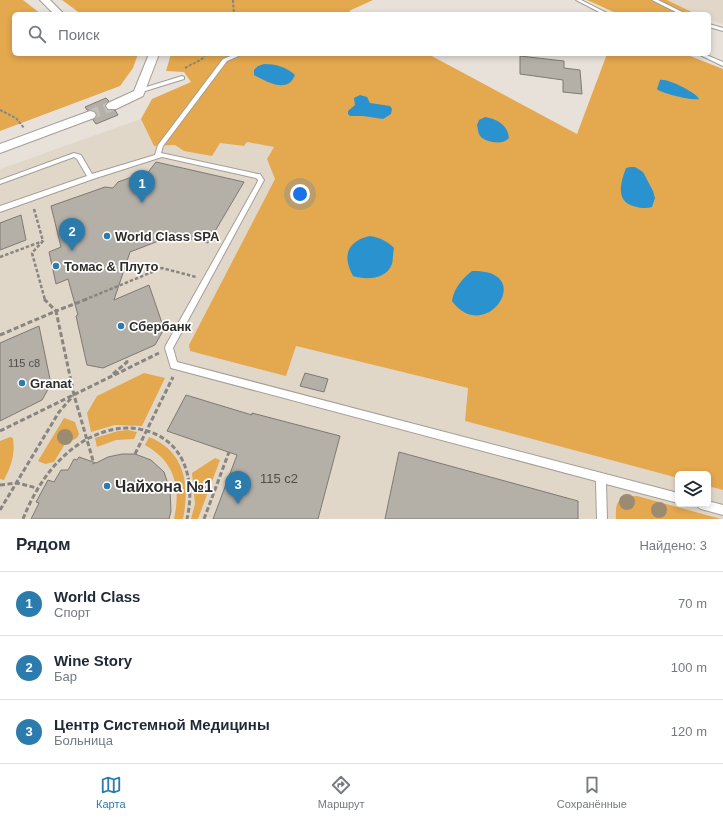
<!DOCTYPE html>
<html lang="ru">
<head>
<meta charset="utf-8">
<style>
  :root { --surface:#fff; --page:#f6f6f7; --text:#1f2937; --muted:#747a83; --line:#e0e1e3; --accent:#2c7bad }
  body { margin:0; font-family:Arial,sans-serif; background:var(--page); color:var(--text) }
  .controls { position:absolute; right:12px; bottom:12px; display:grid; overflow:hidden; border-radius:6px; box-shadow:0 2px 6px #0003 }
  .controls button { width:36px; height:36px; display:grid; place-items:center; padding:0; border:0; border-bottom:1px solid var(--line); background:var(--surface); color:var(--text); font:20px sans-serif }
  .you { position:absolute; left:300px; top:194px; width:14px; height:14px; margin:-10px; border:3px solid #fff; border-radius:50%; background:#1a73e8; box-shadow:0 0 0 6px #1a73e833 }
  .badge { display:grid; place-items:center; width:26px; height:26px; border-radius:50%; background:var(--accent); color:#fff; font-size:13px; font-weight:700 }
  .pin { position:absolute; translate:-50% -33px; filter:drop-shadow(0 1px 2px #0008) }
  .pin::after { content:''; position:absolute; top:21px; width:14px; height:12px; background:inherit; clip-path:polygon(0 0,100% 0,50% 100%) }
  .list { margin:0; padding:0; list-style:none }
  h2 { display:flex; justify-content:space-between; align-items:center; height:52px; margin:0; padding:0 16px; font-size:17px }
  h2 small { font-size:13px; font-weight:400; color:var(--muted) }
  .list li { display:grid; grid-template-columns:26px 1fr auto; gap:12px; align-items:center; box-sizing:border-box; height:64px; padding:0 16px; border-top:1px solid var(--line) }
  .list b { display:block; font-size:15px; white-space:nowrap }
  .list p { margin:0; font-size:13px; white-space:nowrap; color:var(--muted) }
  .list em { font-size:13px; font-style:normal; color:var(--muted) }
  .icon { flex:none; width:22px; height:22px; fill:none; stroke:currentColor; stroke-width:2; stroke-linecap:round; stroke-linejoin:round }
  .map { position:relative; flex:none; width:723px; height:519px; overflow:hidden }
  .search { position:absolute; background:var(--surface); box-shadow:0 2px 6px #0003; left:12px; right:12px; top:12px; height:44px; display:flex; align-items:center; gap:10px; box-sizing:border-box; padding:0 14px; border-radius:6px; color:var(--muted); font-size:15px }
  .sheet { height:244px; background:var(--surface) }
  nav { display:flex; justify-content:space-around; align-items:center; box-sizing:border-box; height:56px; border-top:1px solid var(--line); background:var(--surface); font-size:11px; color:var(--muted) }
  nav a { display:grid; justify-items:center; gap:2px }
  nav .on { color:var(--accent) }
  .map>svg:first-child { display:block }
  .built { fill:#e1d7c9 }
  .green { fill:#e4a84e }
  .water { fill:#2b92d0 }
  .building { fill:#b4afa7; stroke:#7e7972 }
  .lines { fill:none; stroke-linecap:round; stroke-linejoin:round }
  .street-tunnel { stroke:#c2bdb7; stroke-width:10; stroke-dasharray:10 5.5; stroke-linecap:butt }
  .lane-casing { stroke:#a39e97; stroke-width:2 }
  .street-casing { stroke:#a39e97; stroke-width:2 }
  .path-far2 { stroke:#898580; stroke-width:2; stroke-dasharray:3 1.5; stroke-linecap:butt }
  .path-far1 { stroke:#898580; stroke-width:2.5; stroke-dasharray:3.5 2; stroke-linecap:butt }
  .path { stroke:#898580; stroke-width:3; stroke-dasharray:5 2.5; stroke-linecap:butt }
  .lane { fill:#fff; fill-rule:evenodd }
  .street { fill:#fff; fill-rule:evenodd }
  .tree { fill:#9c8b73 }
  .poi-dot { fill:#2c7bad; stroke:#fff; stroke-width:1.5 }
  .labels { text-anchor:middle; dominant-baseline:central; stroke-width:3.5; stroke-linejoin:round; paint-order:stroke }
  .number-label { font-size:11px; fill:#504e49 }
  .poi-label { font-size:13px; font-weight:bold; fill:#2f2d2a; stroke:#fff; text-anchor:start }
  .near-number-label { font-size:13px; fill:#504e49 }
  .near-poi-label { font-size:16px; font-weight:bold; fill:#2f2d2a; stroke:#fff; text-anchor:start }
</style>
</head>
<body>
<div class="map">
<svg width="723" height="519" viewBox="0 0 723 519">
  <rect width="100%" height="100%" fill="#e7e1da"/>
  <!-- built -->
  <path class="built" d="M667 0H723V24L709 19V14H697Z
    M141 119 154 146 175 145 184 151 220 143 244 146 247 142 274 147 267 159 275 179 189 345 190 351 296 346 468 388 465 421 678 478V504H708V486L723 490V519H0V169Z"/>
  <!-- green -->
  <path class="green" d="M0 0H23L41 14H14V54H138L133 68 120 86 0 131Z
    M62 0H373L349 11 353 14H81Z
    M587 0H667L694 13 692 14H618Z
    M171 54H428L577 134 607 54H685L723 69V490L708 486V474H678V478L465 421 468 388 296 346 286 376 190 351 189 345 275 179 267 159 274 147 247 142 244 146 220 143 212 156 184 151 175 145 154 146 141 119 152 99 191 82 184 72 166 71Z
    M144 373 165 378 142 426 115 425 91 432 87 413 97 396Z
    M64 418 75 422 79 434 77 438 65 444 54 462 45 464 38 461Z
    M128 430 137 432 134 439 116 440 97 447 95 438 118 431Z
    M10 437 13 438C15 454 12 465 4 480L0 479V441Z
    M149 437C185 451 190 485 183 519H174C181 487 175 462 145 445Z
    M215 458 220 460 198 519H191L195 504 192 473Z
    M637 496 721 519H616C615 501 618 497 637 496Z"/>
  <!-- water -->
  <path class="water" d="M264 64C275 64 287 67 295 75 288 94 267 82 254 75V70L258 66Z
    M660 80C667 78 697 93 699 99 693 101 660 93 657 89Z
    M360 95 367 97 370 103 390 106 392 109 391 114 383 119 363 116H350L348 114V111L355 105 354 98Z
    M485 117C497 119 508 125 509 138 503 145 488 143 481 137 478 134 478 129 477 125L479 120Z
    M630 167H635L643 172 653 191 655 198 652 207C646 209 639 208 633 206 615 201 621 181 626 168Z
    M370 236C381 238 387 241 394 248 393 253 393 260 392 264 386 280 366 280 353 276 342 256 347 241 370 236Z
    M472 271C538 269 486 347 452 301 454 288 462 279 472 271Z"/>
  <!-- building -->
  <path class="building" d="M520 56 564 61V68L580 70 582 94 563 92V80L520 74Z
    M106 98 109 101 105 105 107 110H115L118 115 96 124 93 120 97 114 94 111 87 110 85 107Z
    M156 162 244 182 208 243 174 235 130 252 114 300 149 285 164 329 155 345 103 368 87 365 76 316 78 315 68 279 56 284 49 252 61 247 51 206 105 187 113 188 118 182 132 177 142 180Z
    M21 215 26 240 0 250V223Z
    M39 326 51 384 42 400 0 421V343Z
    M305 373 328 379 324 392 300 386Z
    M186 395 252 415V413L340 436 318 519H213L237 455 167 431Z
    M399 452 578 501V519H385Z
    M122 454H135L151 460 164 472 170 490 171 511 169 519H31L39 503 36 502 48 480 54 482 61 470H68L74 459 77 460 79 457 96 463 108 457Z"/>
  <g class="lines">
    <!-- street-tunnel -->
    <path class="street-tunnel" d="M90 115 112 106"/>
    <defs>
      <path id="lane" d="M576 0H581L609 14H603Z
        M652 0H658L686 14H680Z
        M709 24 723 28V31L709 27Z
        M236 54H243L227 61 163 146 161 153 258 174H260L264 180 173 348 177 362 678 493V503L606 484 607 519H597L596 481 171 368 165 348 166 345 257 183 258 180 256 178 162 157 93 179 0 212V206L87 176 77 159 74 157 0 184V180L74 153 81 155 92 174 155 155 158 145 223 59Z
        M698 54H704L723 62V66Z
        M182 76 184 77V79L142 92 139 90 140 89Z
        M708 501 723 505V515L701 509 698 507 696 504H708Z"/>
      <path id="street" d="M40 0H50L64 14H54Z
        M149 54H159L143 96 116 109H108L106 106 108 103 134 91Z
        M90 111 94 112 96 115 94 118 0 153V144Z"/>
    </defs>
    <!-- lane casing -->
    <use href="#lane" class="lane-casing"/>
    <!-- street casing -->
    <use href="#street" class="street-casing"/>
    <!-- path-far2 -->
    <path class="path-far2" d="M233 0 234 14
      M185 68 202 59 206 54
      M0 110 16 118 24 128"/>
    <!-- path-far1 -->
    <path class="path-far1" d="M34 209 43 241 32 253 45 300
      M0 257 43 241
      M84 300 162 268 196 277"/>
    <!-- path -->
    <path class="path" d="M44 299 56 311 87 299
      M0 335 56 311 74 395 94 464
      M113 374 127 362 126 358
      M0 431 159 353
      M135 454 173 377
      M0 485 17 483 37 488
      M0 510 59 412 73 396
      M23 519C36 486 57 455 89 438 105 430 122 426 139 429 184 437 196 479 187 519
      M204 519 229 452"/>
    <!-- lane -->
    <use href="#lane" class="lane"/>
    <!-- street -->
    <use href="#street" class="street"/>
  </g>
  <!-- trees -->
  <g class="tree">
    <circle cx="65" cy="437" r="8"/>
    <circle cx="627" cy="502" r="8"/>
    <circle cx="659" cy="510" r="8"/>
  </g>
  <!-- markers -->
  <g class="poi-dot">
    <circle cx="107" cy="236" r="4"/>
    <circle cx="56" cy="266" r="4"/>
    <circle cx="121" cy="326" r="4"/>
    <circle cx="22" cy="383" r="4"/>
    <circle cx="107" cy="486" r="4"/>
  </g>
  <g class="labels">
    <!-- number labels -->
    <g class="number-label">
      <text x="24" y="363">115 с8</text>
    </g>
    <!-- poi labels -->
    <g class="poi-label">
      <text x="115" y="236">World Class SPA</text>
      <text x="64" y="266">Томас &amp; Плуто</text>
      <text x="129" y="326">Сбербанк</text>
      <text x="30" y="383">Granat</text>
    </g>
    <!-- near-number labels -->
    <g class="near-number-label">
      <text x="279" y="478">115 с2</text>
    </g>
    <!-- near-poi labels -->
    <g class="near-poi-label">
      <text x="115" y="486">Чайхона №1</text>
    </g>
  </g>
</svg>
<div class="controls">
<button><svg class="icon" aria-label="layers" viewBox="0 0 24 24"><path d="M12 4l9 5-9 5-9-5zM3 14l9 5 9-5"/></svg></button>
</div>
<div class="you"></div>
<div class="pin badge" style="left:142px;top:203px">1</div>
<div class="pin badge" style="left:72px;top:251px">2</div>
<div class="pin badge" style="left:238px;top:504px">3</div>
<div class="search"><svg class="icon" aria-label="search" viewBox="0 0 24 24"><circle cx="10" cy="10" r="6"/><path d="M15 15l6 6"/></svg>Поиск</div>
</div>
<section class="sheet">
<h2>Рядом<small>Найдено: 3</small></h2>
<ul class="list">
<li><span class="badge">1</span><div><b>World Class</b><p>Спорт</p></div><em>70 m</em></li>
<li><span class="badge">2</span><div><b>Wine Story</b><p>Бар</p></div><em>100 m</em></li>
<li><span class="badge">3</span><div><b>Центр Системной Медицины</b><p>Больница</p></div><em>120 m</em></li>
</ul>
</section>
<nav>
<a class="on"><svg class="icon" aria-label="map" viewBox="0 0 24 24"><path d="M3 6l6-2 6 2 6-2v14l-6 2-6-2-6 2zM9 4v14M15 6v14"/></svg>Карта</a>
<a><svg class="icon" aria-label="directions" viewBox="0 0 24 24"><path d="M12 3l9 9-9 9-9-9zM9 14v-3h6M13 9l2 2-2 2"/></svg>Маршрут</a>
<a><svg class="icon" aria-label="saved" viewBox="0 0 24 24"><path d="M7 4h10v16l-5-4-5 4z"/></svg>Сохранённые</a>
</nav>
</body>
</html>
